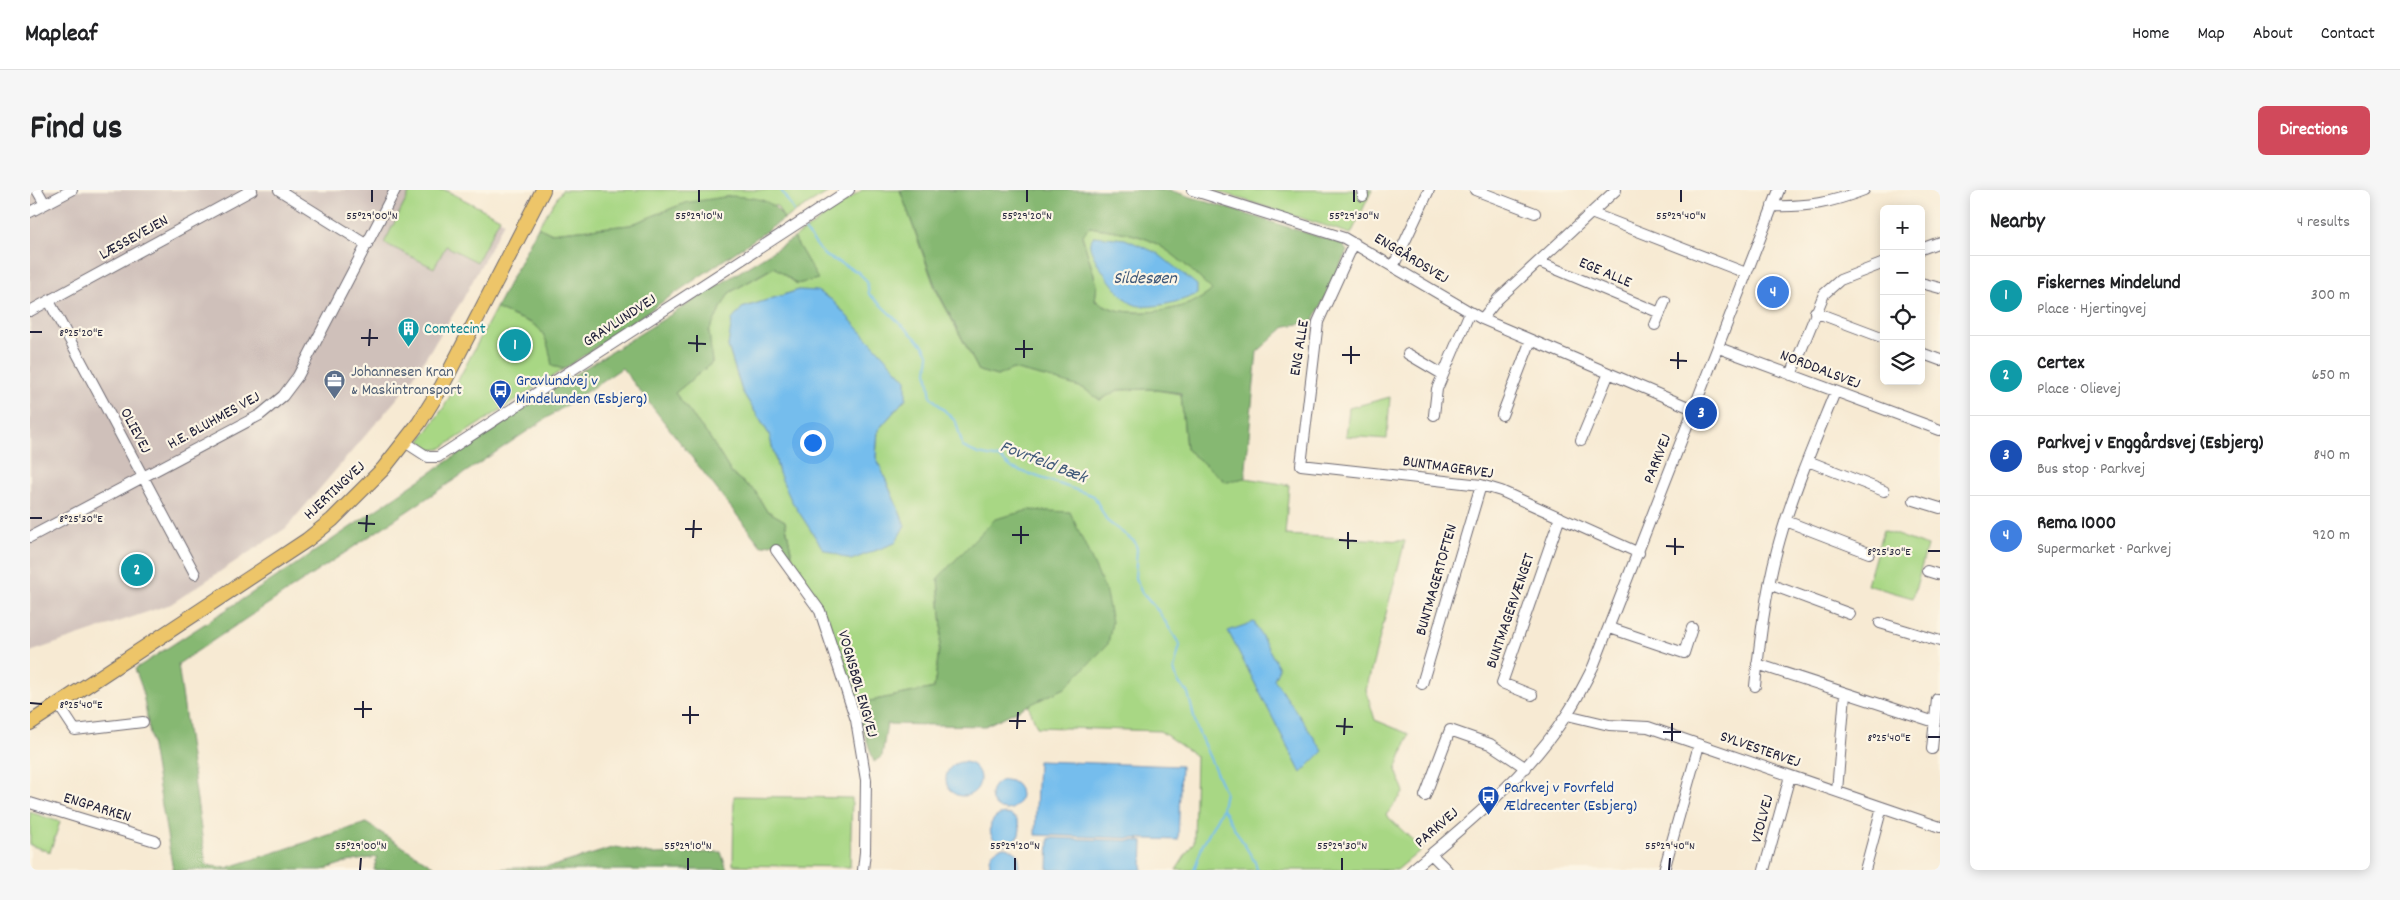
<!DOCTYPE html>
<html lang="en">
<head>
<meta charset="utf-8">
<style>
  :root { --surface:#fff; --page:#f6f6f6; --text:#202124; --muted:#757577; --line:#e0e0e0; --accent:#d1495b }
  body { margin:0; font-family:Dekko,sans-serif; background:var(--page); color:var(--text) }
  .controls { position:absolute; right:15px; top:15px; display:grid; overflow:hidden; border-radius:8px; box-shadow:0 2px 12px #0003 }
  .controls button { width:45px; height:45px; display:grid; place-items:center; padding:0; border:0; border-bottom:1px solid var(--line); background:var(--surface); color:var(--text); font:25px sans-serif }
  .you { position:absolute; left:782px; top:252px; width:18px; height:18px; margin:-12px; border:4px solid #fff; border-radius:50%; background:#1a73e8; box-shadow:0 0 0 8px #1a73e833 }
  .badge { display:grid; place-items:center; width:32px; height:32px; border-radius:50%; background:var(--accent); color:#fff; font-size:16px; font-weight:700 }
  .pin { position:absolute; translate:-50% -50%; border:2px solid #fff; box-shadow:0 1px 5px #0006 }
  .list { margin:0; padding:0; list-style:none }
  h2 { display:flex; justify-content:space-between; align-items:center; height:65px; margin:0; padding:0 20px; font-size:21px }
  h2 small { font-size:16px; font-weight:400; color:var(--muted) }
  .list li { display:grid; grid-template-columns:32px 1fr auto; gap:15px; align-items:center; box-sizing:border-box; height:80px; padding:0 20px; border-top:1px solid var(--line) }
  .list b { display:block; font-size:19px; white-space:nowrap }
  .list p { margin:0; font-size:16px; white-space:nowrap; color:var(--muted) }
  .list em { font-size:16px; font-style:normal; color:var(--muted) }
  .icon { flex:none; width:28px; height:28px; fill:none; stroke:currentColor; stroke-width:2; stroke-linecap:round; stroke-linejoin:round }
  .map { position:relative; flex:none; width:1910px; height:680px; overflow:hidden; border-radius:8px }
  header { display:flex; align-items:center; gap:30px; box-sizing:border-box; height:70px; padding:0 25px; background:var(--surface); border-bottom:1px solid var(--line) }
  header strong { font-size:24px }
  nav { display:flex; gap:28px; margin-inline-start:auto; font-size:18px }
  .intro { display:flex; align-items:center; justify-content:space-between; box-sizing:border-box; height:120px; padding:0 30px }
  h1 { margin:0; font-size:35px }
  .button { padding:12px 22px; border-radius:8px; background:var(--accent); color:#fff; font-size:18px; font-weight:700 }
  main { display:flex; gap:30px; padding:0 30px }
  aside { flex:1; background:var(--surface); border-radius:8px; box-shadow:0 2px 12px #0003 }
  .map>svg:first-child { display:block }
  .industrial { fill:#cfc0ba }
  .green { fill:#a8d784; stroke:#657c60; fill-rule:evenodd }
  .forest { fill:#86b872; stroke:#546d56; fill-rule:evenodd }
  .water { fill:#75bded; stroke:#4c7094 }
  .lines { fill:none; stroke-linecap:round; stroke-linejoin:round }
  .stream { stroke:#75bded; stroke-width:2 }
  .minor-casing { stroke:#6d6870; stroke-width:12 }
  .major-casing { stroke:#6d6870; stroke-width:16 }
  .minor { stroke:#fff; stroke-width:10 }
  .major { stroke:#edc569; stroke-width:14 }
  .ticks { fill:none; stroke:#22223b; stroke-width:2 }
  .labels { text-anchor:middle; dominant-baseline:central; stroke-width:4.5; stroke-linejoin:round; paint-order:stroke }
  .street-label { font-size:16px; fill:#22223b; stroke:#fcf5e5 }
  .culture-label { font-size:16px; fill:#0d838f; stroke:#fcf5e5; text-anchor:start }
  .service-label { font-size:16px; fill:#4e5e75; stroke:#fcf5e5; text-anchor:start }
  .transit-label { font-size:16px; fill:#164399; stroke:#fcf5e5; text-anchor:start }
  .water-label { font-size:18px; font-style:italic; fill:#3f5879; stroke:#fcf5e5 }
  .ticks-label { font-size:12px; text-anchor:middle; fill:#22223b; stroke:#fcf5e5; stroke-width:4.5; stroke-linejoin:round; paint-order:stroke }
</style>
</head>
<body>
<header>
<strong>Mapleaf</strong>
<nav><a>Home</a><a>Map</a><a>About</a><a>Contact</a></nav>
</header>
<div class="intro"><h1>Find us</h1><a class="button">Directions</a></div>
<main>
<div class="map">
<svg width="1910" height="680" viewBox="0 0 1910 680">
  <rect width="100%" height="100%" fill="#fcf5e5"/>
  <filter id="ink" filterUnits="userSpaceOnUse"><feTurbulence type="fractalNoise" baseFrequency=".02" numOctaves="2"/><feDisplacementMap in="SourceGraphic" scale="10" xChannelSelector="R" yChannelSelector="G"/><feConvolveMatrix kernelMatrix="1 2 1 2 8 2 1 2 1" color-interpolation-filters="sRGB"/></filter>
  <filter id="wash" filterUnits="userSpaceOnUse"><feTurbulence type="fractalNoise" baseFrequency=".0096" numOctaves="4" result="noise"/><feDisplacementMap in="SourceGraphic" scale="20" xChannelSelector="R" yChannelSelector="G"/><feGaussianBlur stdDeviation="1.12" result="paint"/><feColorMatrix in="noise" values="0 0 0 0 0 0 0 0 0 0 0 0 0 0 0 0 0 1.4 0 .05"/><feComposite in="paint" operator="in"/></filter>
  <g filter="url(#wash)">
    <rect width="100%" height="100%" fill="#f7ead3"/>
    <!-- industrial -->
    <path class="industrial" d="M0 0H418L474 32 433 109 377 197 256 338 141 414 0 462Z"/>
    <!-- green -->
    <path class="green" d="M381 0H415L470 28 447 72 416 56 404 78 354 53Z
      M532 0H802L754 29 747 16 655 13 600 35 520 43 508 37Z
      M832 0H870L905 98 949 181 967 186 983 179 1019 188 1053 198 1070 210 1088 200 1119 199 1151 204 1156 259 1196 291 1215 288 1259 295 1255 345 1375 351 1336 500 1345 530 1379 544 1366 580 1374 602 1356 625 1392 659 1367 680H1146L1164 652 1166 566 1130 541 1007 537 998 515 1035 498 908 388 912 437 904 498 825 514 798 430 762 366 755 331 736 320 725 301 702 284 680 248 645 203 682 173 679 141 699 103 745 77 767 94 787 89 764 48ZM769 100 876 208 848 240 846 267 875 335 749 283 739 244 712 201 698 156 712 118Z
      M1183 0H1342L1321 44Z
      M1059 37C1079 40 1100 42 1119 50 1143 61 1163 82 1183 100 1162 120 1111 127 1083 119 1077 117 1071 113 1065 110L1067 95 1052 45Z
      M466 118C502 137 515 126 522 176L534 179 410 259 400 260 390 251 414 217Z
      M1360 207 1357 249 1316 246 1319 218Z
      M1853 340 1897 356 1883 408 1837 395Z
      M704 606 822 608 820 677 703 675Z
      M0 622 30 632 20 662 0 655Z"/>
    <!-- forest -->
    <path class="forest" d="M870 0H1139L1312 54 1317 61 1283 132 1256 136 1227 162 1215 288 1196 292 1156 259 1151 203 1119 199 1088 200 1070 210 1053 198 1019 188 983 179 967 186 949 181 906 98ZM1059 37C1079 40 1100 42 1119 50 1143 61 1163 82 1182 100 1162 120 1111 127 1083 119 1077 117 1071 113 1065 111L1067 95 1052 46Z
      M701 6C725 8 741 7 754 29L534 179 522 176C515 126 502 137 466 118L508 37 520 43 600 35 655 13Z
      M764 48 788 89 767 94 744 77 699 103 679 141 682 173 645 203 680 248 702 284 725 301 736 320 755 331 762 366 748 352 731 356 592 178 148 474 176 675 196 678 336 633 409 680H344L347 667 317 672 292 680H143L112 498 105 479 259 379 547 183Z
      M999 320 1040 322 1075 399 1082 432 1078 454 1035 498 955 536 857 534 852 566 844 572 825 514 904 498 912 437 908 388 965 329Z
      M586 657 621 664 691 662 697 680H440L523 676Z"/>
    <!-- water -->
    <path class="water" d="M1064 46 1095 49 1127 63 1167 95V104C1153 111 1117 121 1103 114 1092 110 1061 68 1060 56 1059 51 1062 49 1064 46Z
      M769 100 787 101 802 110 876 190V208L848 240 846 267 875 335 865 353 821 370 793 359 761 310 749 283 739 244 712 201 698 156 702 130 712 118Z
      M1224 432 1249 478 1244 489 1293 561 1271 583 1198 441Z
      M1008 571 1151 576 1148 650 1005 645Z
      M916 589a17 17 0 1 1 34 0a17 17 0 1 1-34 0Z
      M961 605a15 15 0 1 1 30 0a15 15 0 1 1-30 0Z
      M960 639a15 15 0 1 1 30 0a15 15 0 1 1-30 0Z
      M1019 648 1113 651 1112 680H1018Z
      M974 657C987 659 992 668 987 680H961C957 668 962 659 974 657Z"/>
    <g class="lines">
      <!-- stream -->
      <path class="stream" d="M751 0 764 21
        M775 40 794 65 828 82 837 91 839 104 893 155 899 165 897 182 901 207 926 232 933 257 948 264 970 268 982 278 1064 306 1077 331 1105 352 1107 359 1105 388 1112 403 1129 422 1150 455 1144 479 1148 492 1158 503 1167 539 1195 602 1192 618 1225 672 1227 680
        M1164 680 1173 654 1192 619"/>
    </g>
  </g>
  <g filter="url(#ink)">
    <g class="lines">
      <defs>
        <path id="minor" d="M7 0 15 14
          M249 0 337 55
          M1162 0 1314 48 1452 129 1663 219
          M1332 0 1333 6
          M1445 0 1505 23
          M1742 16C1778 17 1801 13 1834 0
          M0 22 42 0
          M1561 23 1716 83
          M1324 53 1288 132 1271 275 1451 295 1471 301 1609 363
          M1891 59 1910 52
          M1509 72 1630 123
          M1363 77 1399 0
          M1891 93 1910 98
          M19 111 165 384
          M0 121 222 0
          M1785 122 1854 148
          M1452 129 1468 109 1586 0
          M1625 135 1635 111
          M1689 158 1910 240
          M1891 163 1910 170
          M1378 164 1412 184
          M1761 185 1794 104 1810 90 1854 73
          M1404 225 1407 199 1440 122
          M1472 225 1501 150
          M1551 250 1579 183
          M375 252 398 267H408L819 0
          M1778 271 1854 301
          M1884 310 1910 318
          M1756 331 1839 363
          M0 347 230 225 253 206 268 186 365 0
          M746 360 790 421 826 530 836 590 835 662 833 680
          M1897 381 1910 385
          M1739 394 1820 424
          M1850 433 1910 451
          M1580 438 1654 463 1662 438
          M1727 474 1905 532
          M1392 494 1451 295
          M1725 496C1730 450 1735 405 1747 360 1761 306 1784 254 1805 202
          M1502 505 1472 493 1530 327
          M28 514 45 540 113 532
          M1537 525 1579 535 1618 537 1910 637
          M1902 559 1907 509
          M1807 601 1815 504
          M1395 606 1420 540 1460 554 1496 578
          M0 613 125 651
          M1401 664 1417 680
          M1382 680C1438 633 1497 586 1537 524 1547 509 1555 493 1563 477L1749 0
          M1634 680 1669 555
          M1734 680 1760 586
          M1835 680 1852 617"/>
        <path id="major" d="M0 533 277 350 302 330 353 279 389 233 412 196 513 0"/>
      </defs>
      <!-- minor casing -->
      <use href="#minor" class="minor-casing"/>
      <!-- major casing -->
      <use href="#major" class="major-casing"/>
      <!-- minor -->
      <use href="#minor" class="minor"/>
      <!-- major -->
      <use href="#major" class="major"/>
    </g>
  </g>
  <!-- ticks -->
  <path class="ticks" d="M342 12V0M669 12V0M997 12V0M1324 12V0M1651 12V0M0 142H12M331 148H348M658 153 676 154M339 156 340 139M985 159H1003M667 162V145M1312 165H1330M994 168V150M1640 170 1657 171M1321 174V156M1648 179V162M0 328H12M328 333 345 334M655 339H672M336 342 337 325M982 345H999M663 348 664 330M1309 350 1327 351M991 354V336M1636 356 1654 357M1318 359V342M1898 361H1910M1645 365V348M0 513 12 514M324 519H342M652 525H669M333 528V511M979 531H996M660 534V516M1306 536 1323 537M987 539 988 522M1633 542H1651M1314 545 1315 528M1898 547H1910M1642 551V533M330 680 331 668M658 680V668M985 680V668M1312 680V668M1639 680 1640 668"/>
  <!-- icons -->
  <defs>
    <symbol id="building-pin" viewBox="-11 -11 22 30"><path d="M0 17L-7.5 6A9.5 9.5 0 1 1 7.5 6Z" fill="#0f9aa8" stroke="#fcf5e5"/><path d="M-4-6H4V6H1V3H-1V6H-4ZM-2.5-4.3h1.7v1.8h-1.7ZM.8-4.3h1.7v1.8H.8ZM-2.5-1h1.7V.8h-1.7ZM.8-1h1.7V.8H.8Z" fill="#fff"/></symbol>
    <symbol id="office-pin" viewBox="-11 -11 22 30"><path d="M0 17L-7.5 6A9.5 9.5 0 1 1 7.5 6Z" fill="#5c6f8a" stroke="#fcf5e5"/><path d="M-6-3h4V-5.5h4V-3h4V5H-6ZM-1-4.5V-3h2v-1.5ZM-6 0V1H6V0Z" fill="#fff"/></symbol>
    <symbol id="bus-pin" viewBox="-11 -11 22 30"><path d="M0 17L-7.5 6A9.5 9.5 0 1 1 7.5 6Z" fill="#1a4fb4" stroke="#fcf5e5"/><path d="M-5-6H5V4H4V6H2V4H-2V6H-4V4H-5ZM-3.5-4V0h7V-4ZM-3.5 1.2v1.5H-2V1.2ZM2 1.2v1.5H3.5V1.2Z" fill="#fff"/></symbol>
  </defs>
  <g fill-rule="evenodd">
    <use href="#building-pin" x="366" y="126" width="25" height="34"/>
    <use href="#office-pin" x="292" y="178" width="25" height="34"/>
    <use href="#bus-pin" x="458" y="188" width="25" height="34"/>
    <use href="#bus-pin" x="1446" y="594" width="25" height="34"/>
  </g>
  <g class="labels">
    <!-- street labels -->
    <g class="street-label">
      <text transform="translate(104 48) rotate(-29)">LÆSSEVEJEN</text>
      <text transform="translate(1381 69) rotate(31)">ENGGÅRDSVEJ</text>
      <text transform="translate(1575 83) rotate(23)">EGE ALLE</text>
      <text transform="translate(590 131) rotate(-33)">GRAVLUNDVEJ</text>
      <text transform="translate(1270 158) rotate(-81)">ENG ALLE</text>
      <text transform="translate(1790 180) rotate(21)">NORDDALSVEJ</text>
      <text transform="translate(184 231) rotate(-29)">H.E. BLUHMES VEJ</text>
      <text transform="translate(105 241) rotate(62)">OLIEVEJ</text>
      <text transform="translate(1628 269) rotate(-69)">PARKVEJ</text>
      <text transform="translate(1418 278) rotate(8)">BUNTMAGERVEJ</text>
      <text transform="translate(305 301) rotate(-43)">HJERTINGVEJ</text>
      <text transform="translate(1407 390) rotate(-74)">BUNTMAGERTOFTEN</text>
      <text transform="translate(1481 421) rotate(-71)">BUNTMAGERVÆNGET</text>
      <text transform="translate(827 494) rotate(74)">VOGNSBØL ENGVEJ</text>
      <text transform="translate(1730 560) rotate(19)">SYLVESTERVEJ</text>
      <text transform="translate(67 618) rotate(17)">ENGPARKEN</text>
      <text transform="translate(1733 629) rotate(-75)">VIOLVEJ</text>
      <text transform="translate(1407 638) rotate(-41)">PARKVEJ</text>
    </g>
    <!-- culture labels -->
    <g class="culture-label">
      <text x="394" y="139">Comtecint</text>
    </g>
    <!-- service labels -->
    <g class="service-label">
      <text x="321" y="182">Johannesen Kran<tspan x="321" dy="18">&amp; Maskintransport</tspan></text>
    </g>
    <!-- transit labels -->
    <g class="transit-label">
      <text x="486" y="191">Gravlundvej v<tspan x="486" dy="18">Mindelunden (Esbjerg)</tspan></text>
      <text x="1474" y="598">Parkvej v Fovrfeld<tspan x="1474" dy="18">Ældrecenter (Esbjerg)</tspan></text>
    </g>
    <!-- water labels -->
    <g class="water-label">
      <text x="1115" y="89">Sildesøen</text>
      <text transform="translate(1013 273) rotate(21)">Fovrfeld Bæk</text>
    </g>
  </g>
  <g class="ticks-label">
    <text x="342" y="29">55°29'00"N</text>
    <text x="669" y="29">55°29'10"N</text>
    <text x="997" y="29">55°29'20"N</text>
    <text x="1324" y="29">55°29'30"N</text>
    <text x="1651" y="29">55°29'40"N</text>
    <text x="51" y="146">8°25'20"E</text>
    <text x="51" y="332">8°25'30"E</text>
    <text x="1859" y="365">8°25'30"E</text>
    <text x="51" y="518">8°25'40"E</text>
    <text x="1859" y="551">8°25'40"E</text>
    <text x="331" y="659">55°29'00"N</text>
    <text x="658" y="659">55°29'10"N</text>
    <text x="985" y="659">55°29'20"N</text>
    <text x="1312" y="659">55°29'30"N</text>
    <text x="1640" y="659">55°29'40"N</text>
  </g>
</svg>
<div class="controls">
<button>+</button>
<button>−</button>
<button><svg class="icon" aria-label="locate" viewBox="0 0 24 24"><circle cx="12" cy="12" r="6"/><path d="M12 2v4M12 18v4M2 12h4M18 12h4"/></svg></button>
<button><svg class="icon" aria-label="layers" viewBox="0 0 24 24"><path d="M12 4l9 5-9 5-9-5zM3 14l9 5 9-5"/></svg></button>
</div>
<div class="you"></div>
<div class="pin badge" style="left:485px;top:155px;background:#0f9aa8">1</div>
<div class="pin badge" style="left:107px;top:380px;background:#0f9aa8">2</div>
<div class="pin badge" style="left:1671px;top:223px;background:#1a4fb4">3</div>
<div class="pin badge" style="left:1743px;top:102px;background:#3f7fe0">4</div>
</div>
<aside>
<h2>Nearby<small>4 results</small></h2>
<ul class="list">
<li><span class="badge" style="background:#0f9aa8">1</span><div><b>Fiskernes Mindelund</b><p>Place · Hjertingvej</p></div><em>300 m</em></li>
<li><span class="badge" style="background:#0f9aa8">2</span><div><b>Certex</b><p>Place · Olievej</p></div><em>650 m</em></li>
<li><span class="badge" style="background:#1a4fb4">3</span><div><b>Parkvej v Enggårdsvej (Esbjerg)</b><p>Bus stop · Parkvej</p></div><em>840 m</em></li>
<li><span class="badge" style="background:#3f7fe0">4</span><div><b>Rema 1000</b><p>Supermarket · Parkvej</p></div><em>920 m</em></li>
</ul>
</aside>
</main>
</body>
</html>
